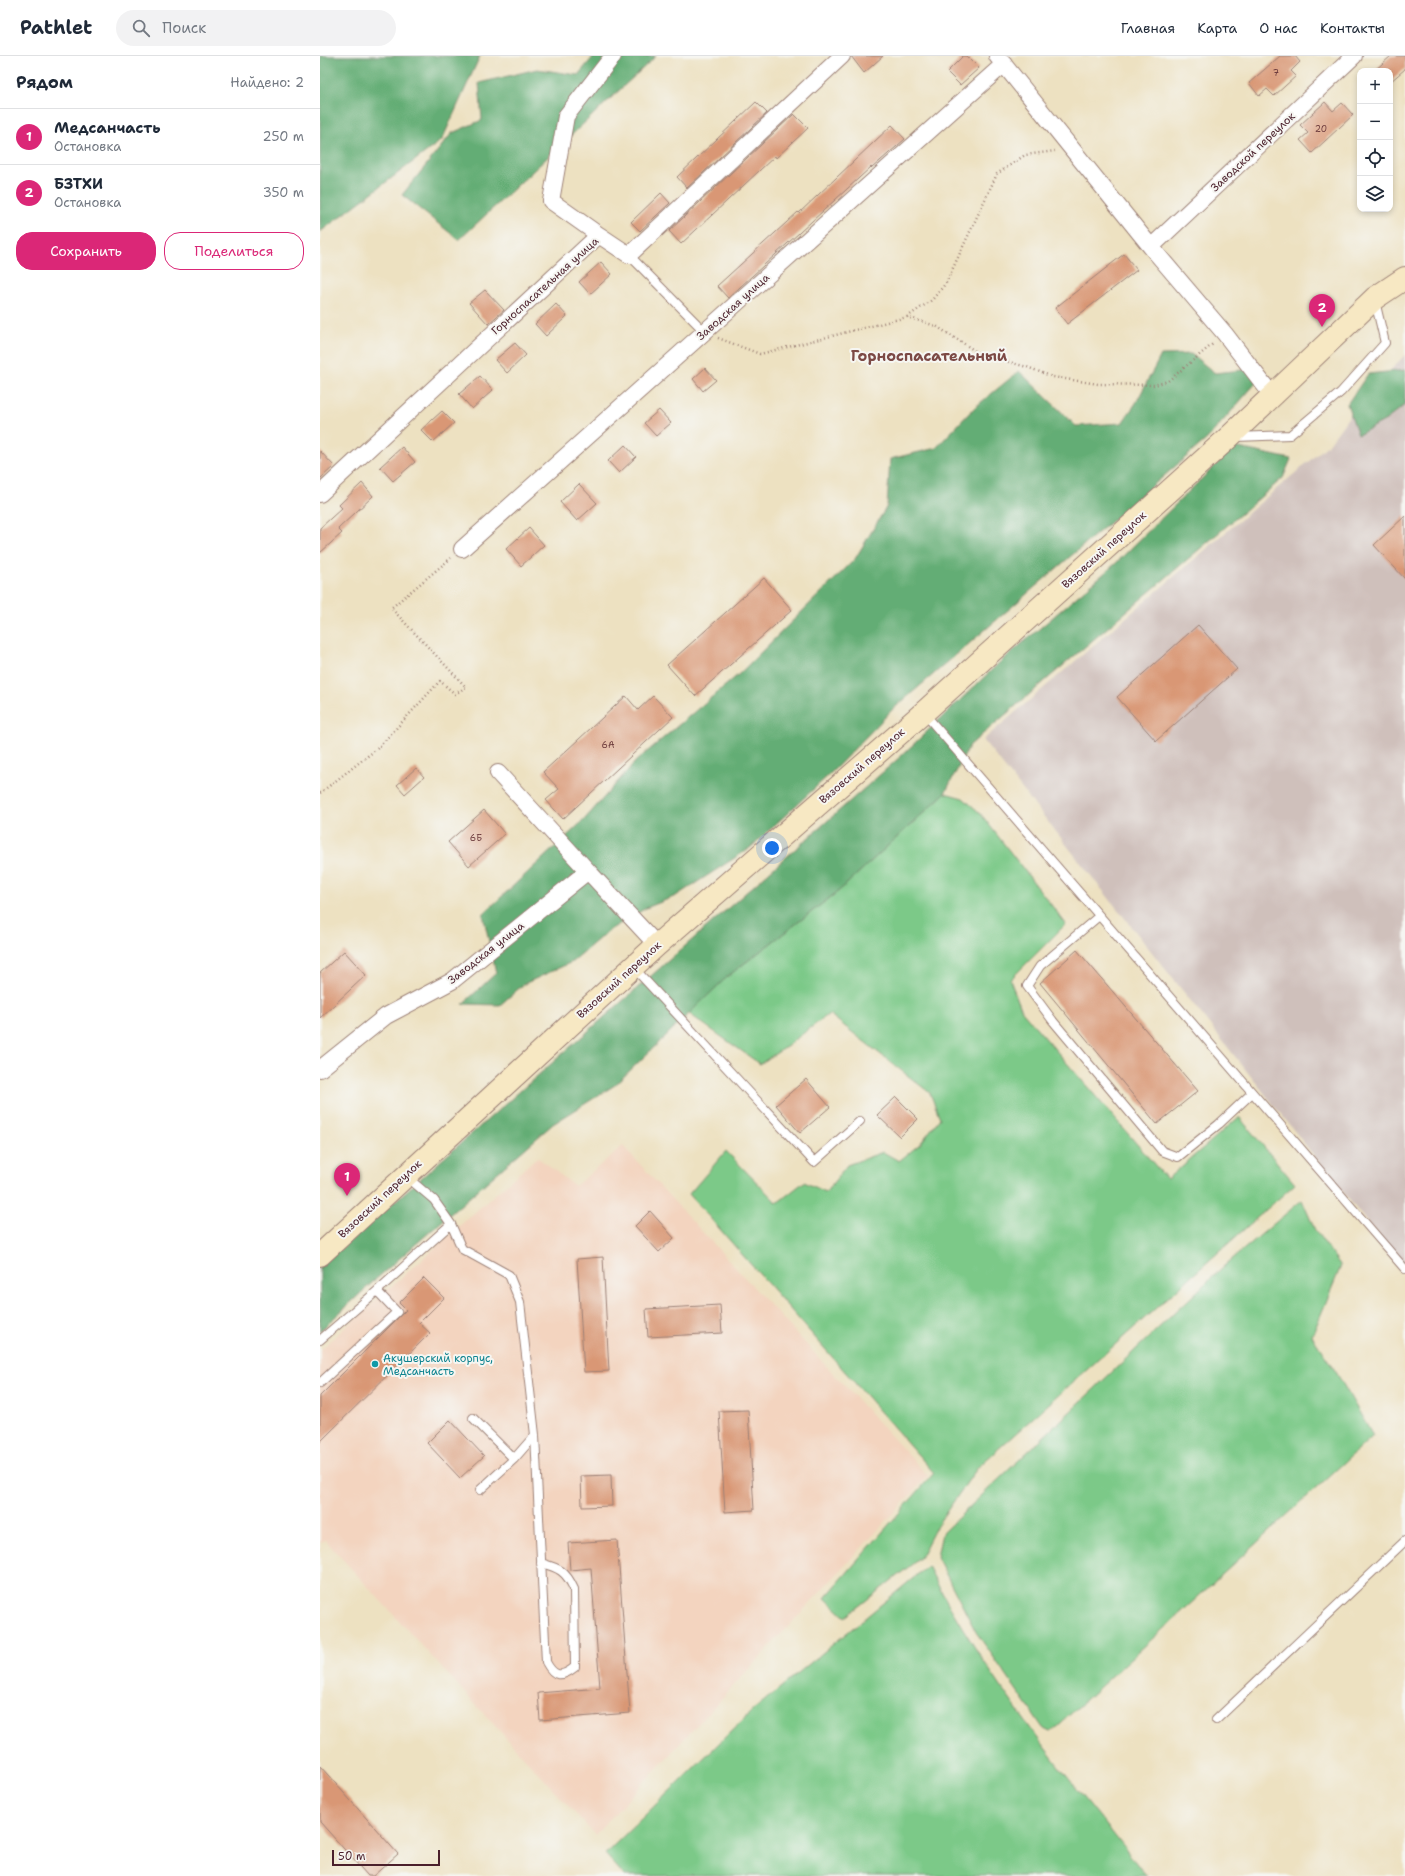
<!DOCTYPE html>
<html lang="ru">
<head>
<meta charset="utf-8">
<style>
  :root { --surface:#fff; --page:#f2f2f3; --text:#1f2937; --muted:#747a83; --line:#e0e1e3; --accent:#db2777 }
  body { margin:0; font-family:"Shantell Sans",sans-serif; background:var(--page); color:var(--text) }
  .controls { position:absolute; right:12px; top:12px; display:grid; overflow:hidden; border-radius:8px; box-shadow:0 2px 6px #0003 }
  .controls button { width:36px; height:36px; display:grid; place-items:center; padding:0; border:0; border-bottom:1px solid var(--line); background:var(--surface); color:var(--text); font:20px sans-serif }
  .scale { position:absolute; left:12px; bottom:10px; width:108px; box-sizing:border-box; padding-left:4px; border:2px solid #4a1f2b; border-top:0; font-size:11px; line-height:14px; white-space:nowrap; color:#4a1f2b; -webkit-text-stroke:3px #f6f6f2; paint-order:stroke }
  .you { position:absolute; left:452px; top:792px; width:14px; height:14px; margin:-10px; border:3px solid #fff; border-radius:50%; background:#1a73e8; box-shadow:0 0 0 6px #1a73e833 }
  .badge { display:grid; place-items:center; width:26px; height:26px; border-radius:50%; background:var(--accent); color:#fff; font-size:13px; font-weight:700 }
  .pin { position:absolute; translate:-50% -33px; filter:drop-shadow(0 1px 2px #0008) }
  .pin::after { content:''; position:absolute; top:21px; width:14px; height:12px; background:inherit; clip-path:polygon(0 0,100% 0,50% 100%) }
  .list { margin:0; padding:0; list-style:none }
  h2 { display:flex; justify-content:space-between; align-items:center; height:52px; margin:0; padding:0 16px; font-size:17px }
  h2 small { font-size:13px; font-weight:400; color:var(--muted) }
  .list li { display:grid; grid-template-columns:26px 1fr auto; gap:12px; align-items:center; box-sizing:border-box; height:56px; padding:0 16px; border-top:1px solid var(--line) }
  .list b { display:block; font-size:15px; white-space:nowrap }
  .list p { margin:0; font-size:13px; white-space:nowrap; color:var(--muted) }
  .list em { font-size:13px; font-style:normal; color:var(--muted) }
  .actions { display:flex; gap:8px; padding:12px 16px }
  .actions a { flex:1; padding:9px 0; border:1px solid var(--accent); border-radius:16px; text-align:center; font-size:14px; color:var(--accent) }
  .actions .main { background:var(--accent); color:#fff }
  .icon { flex:none; width:22px; height:22px; fill:none; stroke:currentColor; stroke-width:2; stroke-linecap:round; stroke-linejoin:round }
  .map { position:relative; flex:none; width:1085px; height:1820px; overflow:hidden }
  header { display:flex; align-items:center; gap:24px; box-sizing:border-box; height:56px; padding:0 20px; background:var(--surface); border-bottom:1px solid var(--line) }
  header strong { font-size:19px }
  nav { display:flex; gap:22px; margin-inline-start:auto; font-size:14px }
  .search { width:280px; height:36px; background:var(--page); display:flex; align-items:center; gap:10px; box-sizing:border-box; padding:0 14px; border-radius:22px; color:var(--muted); font-size:15px }
  main { display:flex }
  aside { flex:1; background:var(--surface) }
  .map>svg:first-child { display:block }
  .built { fill:#f3d4bf }
  .industrial { fill:#cfc0bb }
  .green { fill:#7bc988; stroke:#62745a }
  .forest { fill:#64ad74; stroke:#576650 }
  .building { fill:#d99775 }
  .lines { fill:none; stroke-linecap:round; stroke-linejoin:round }
  .lane-casing { stroke:#9c8076; stroke-width:10 }
  .street-casing { stroke:#9c8076; stroke-width:18 }
  .secondary-casing { stroke:#9c8076; stroke-width:24 }
  .path { stroke:#9c8076; stroke-width:2.5; stroke-dasharray:1 3; stroke-linecap:butt }
  .lane { stroke:#fff; stroke-width:8 }
  .street { stroke:#fff; stroke-width:16 }
  .secondary { stroke:#f7e8c3; stroke-width:22 }
  .culture-dot { fill:#0f9aa8; stroke:#f6f6f2; stroke-width:1.5 }
  .labels { text-anchor:middle; dominant-baseline:central; stroke-width:4; stroke-linejoin:round; paint-order:stroke }
  .number-label { font-size:9px; fill:#6e3d3e }
  .street-label { font-size:11px; fill:#4a1f2b; stroke:#f6f6f2 }
  .culture-label { font-size:11px; fill:#0d838f; stroke:#f6f6f2; text-anchor:start }
  .district-label { font-size:15px; font-weight:bold; fill:#7c4945; stroke:#f6f6f2 }
</style>
</head>
<body>
<header>
<strong>Pathlet</strong>
<div class="search"><svg class="icon" aria-label="search" viewBox="0 0 24 24"><circle cx="10" cy="10" r="6"/><path d="M15 15l6 6"/></svg>Поиск</div>
<nav><a>Главная</a><a>Карта</a><a>О нас</a><a>Контакты</a></nav>
</header>
<main>
<aside>
<h2>Рядом<small>Найдено: 2</small></h2>
<ul class="list">
<li><span class="badge">1</span><div><b>Медсанчасть</b><p>Остановка</p></div><em>250 m</em></li>
<li><span class="badge">2</span><div><b>БЗТХИ</b><p>Остановка</p></div><em>350 m</em></li>
</ul>
<div class="actions"><a class="main">Сохранить</a><a>Поделиться</a></div>
</aside>
<div class="map">
<svg width="1085" height="1820" viewBox="0 0 1085 1820">
  <rect width="100%" height="100%" fill="#f6f6f2"/>
  <filter id="ink" filterUnits="userSpaceOnUse"><feTurbulence type="fractalNoise" baseFrequency=".025" numOctaves="2"/><feDisplacementMap in="SourceGraphic" scale="8" xChannelSelector="R" yChannelSelector="G"/><feConvolveMatrix kernelMatrix="1 2 1 2 8 2 1 2 1" color-interpolation-filters="sRGB"/></filter>
  <filter id="wash" filterUnits="userSpaceOnUse"><feTurbulence type="fractalNoise" baseFrequency=".012" numOctaves="4" result="noise"/><feDisplacementMap in="SourceGraphic" scale="16" xChannelSelector="R" yChannelSelector="G"/><feGaussianBlur stdDeviation="0.9" result="paint"/><feColorMatrix in="noise" values="0 0 0 0 0 0 0 0 0 0 0 0 0 0 0 0 0 1.4 0 .05"/><feComposite in="paint" operator="in"/></filter>
  <g filter="url(#wash)">
    <rect width="100%" height="100%" fill="#ede1c1"/>
    <!-- built -->
    <path class="built" d="M303 1090 608 1420 275 1779 5 1484 0 1486V1294L217 1101 255 1130Z"/>
    <!-- industrial -->
    <path class="industrial" d="M1085 299V1214L663 684 1009 388 1038 348Z"/>
    <!-- green -->
    <path class="green" d="M625 737 643 742 660 757 746 868 690 924 702 955 847 1123 919 1061 975 1128 658 1411 617 1469 600 1502 525 1561 505 1542 614 1417 369 1138 406 1095 457 1147 484 1126 506 1136 527 1109 563 1096 579 1105 600 1088 620 1062 610 1037 509 958 461 994 440 1008 368 957 408 920 520 834Z
      M982 1144 995 1174 1021 1210 992 1280 1016 1316 1053 1380 731 1676 723 1672 656 1576 617 1501 622 1477 904 1210Z
      M608 1510C636 1566 672 1619 708 1669 745 1721 788 1769 826 1820H305L285 1798 432 1655Z"/>
    <!-- forest -->
    <path class="forest" d="M0 0H160L122 84 0 176Z
      M274 0H336L139 184 82 139 132 77 162 64 159 27 217 13 258 19Z
      M871 298 895 317 931 313 936 327 887 383 572 654 511 717 430 792 356 840 326 852 288 875 252 906 204 928 180 949 143 948 176 917 163 858 264 764 316 705 419 618 535 503 567 450 570 403 616 392 654 352 699 315 756 370 802 367 816 347 841 299Z
      M1085 314V349L1066 364 1038 379 1027 348 1048 318Z
      M914 391 971 403 963 422 650 689 625 737 520 834 408 920 295 1029 233 1068 55 1224 0 1275V1211L580 701 678 608 795 508Z"/>
    <g id="blocks">
      <!-- building -->
      <path class="building" d="M531 0H563L544 17Z
        M643 0H647L659 12 640 29 627 16Z
        M960 0H975L980 6 971 15 976 20 954 40 947 33 939 40 929 27Z
        M1071 0H1085V13L1070 26V15H1054Z
        M436 46 447 57 367 132 357 121Z
        M1005 46 1013 55 1022 47 1033 59 992 97 980 84 988 77 980 69Z
        M474 58 488 72 456 102 455 100 361 188 349 175Z
        M572 69 585 83 552 112 551 111 408 242 397 230 478 156 479 157Z
        M341 137 350 147 320 175 311 166Z
        M804 198 817 214 747 268 735 252Z
        M281 206 292 218 270 238 259 226Z
        M165 234 184 254 168 268 149 247Z
        M236 248 247 260 226 280 215 268Z
        M195 287 206 299 187 317 175 304Z
        M385 312 396 324 383 335 373 323Z
        M160 320 173 334 152 353 139 338Z
        M339 354 351 367 336 380 324 367Z
        M122 355 134 367 113 386 101 374Z
        M305 389 316 401 299 417 288 405Z
        M82 391 95 406 73 425 60 411Z
        M0 395 14 410 0 423Z
        M42 427 53 440 18 473 22 477 0 497V472L22 452 19 449Z
        M259 428 277 447 257 465 240 446Z
        M1085 460V523L1054 489Z
        M209 472 224 489 201 510 186 493Z
        M444 522 472 554 375 640 347 609Z
        M878 569 917 613 836 685 797 641Z
        M306 640 318 654 333 640 353 661 243 763 226 744 239 733 223 716Z
        M96 712 104 721 85 738 77 729Z
        M164 754 185 778 149 810 128 786Z
        M757 894 878 1035 837 1068 720 927Z
        M24 895 46 919 0 962V917Z
        M486 1023 510 1051 480 1077 456 1049Z
        M576 1041 598 1063 580 1081 557 1059Z
        M330 1155 354 1182 339 1196 315 1170Z
        M283 1201 289 1315 264 1316 257 1203Z
        M104 1222 124 1242 99 1267 110 1277 0 1386V1340L86 1254 79 1247Z
        M400 1249 402 1277 328 1281 326 1253Z
        M428 1354 434 1454 405 1456 399 1355Z
        M130 1364 164 1400 140 1422 107 1387Z
        M291 1419 292 1450 262 1451 261 1420Z
        M297 1484 310 1657 220 1664 218 1637 280 1632 271 1512 250 1514 248 1487Z
        M0 1710 78 1798 53 1820H48L0 1766Z"/>
    </g>
  </g>
  <g filter="url(#ink)">
    <use href="#blocks" fill-opacity="0" stroke="#9c8076" stroke-width="1"/>
    <g class="lines">
      <defs>
        <path id="lane" d="M309 199 385 276
          M915 381 970 379 1021 336 1065 287 1055 245
          M604 657 1085 1213
          M779 860 720 910 707 930 733 965 842 1095 858 1101 899 1068 932 1037
          M314 912 494 1106 540 1065
          M131 1168 142 1193 189 1219 200 1246 215 1379 226 1606C234 1621 241 1622 255 1611L254 1533C246 1515 239 1512 221 1507
          M0 1284 57 1235 131 1168 114 1144 87 1121
          M0 1327 77 1256 57 1235
          M153 1362 194 1403
          M160 1434 194 1403 215 1379
          M896 1664 1085 1485"/>
        <path id="street" d="M677 0 831 191 905 278 952 339
          M279 179 231 145 246 60 293 0
          M831 191 1034 0
          M0 438 279 179 309 199 522 0
          M142 493 684 8
          M178 717 268 815
          M0 1013 66 960 132 925 268 815 337 889"/>
        <path id="secondary" d="M0 1199 337 889 603 657 908 382 1055 242 1085 222"/>
      </defs>
      <!-- lane casing -->
      <use href="#lane" class="lane-casing"/>
      <!-- street casing -->
      <use href="#street" class="street-casing"/>
      <!-- secondary casing -->
      <use href="#secondary" class="secondary-casing"/>
      <!-- path -->
      <path class="path" d="M587 261 612 244 626 227 677 118 705 99 735 95
        M398 282 440 298 587 261 616 270 660 298 707 311 733 321 778 328 834 329 848 325 894 287
        M0 737 58 692 120 625 135 638 146 631 71 552 131 502"/>
      <!-- lane -->
      <use href="#lane" class="lane"/>
      <!-- street -->
      <use href="#street" class="street"/>
      <!-- secondary -->
      <use href="#secondary" class="secondary"/>
    </g>
  </g>
  <!-- markers -->
  <circle class="culture-dot" cx="55" cy="1308" r="4"/>
  <g class="labels">
    <!-- number labels -->
    <g class="number-label">
      <text x="956" y="17">7</text>
      <text x="1001" y="73">20</text>
      <text x="288" y="689">6А</text>
      <text x="156" y="782">6Б</text>
    </g>
    <!-- street labels -->
    <g class="street-label">
      <text transform="translate(933 96) rotate(-43)">Заводской переулок</text>
      <text transform="translate(225 230) rotate(-42)">Горноспасательная улица</text>
      <text transform="translate(413 251) rotate(-42)">Заводская улица</text>
      <text transform="translate(784 494) rotate(-42)">Вязовский переулок</text>
      <text transform="translate(542 710) rotate(-41)">Вязовский переулок</text>
      <text transform="translate(166 897) rotate(-38)">Заводская улица</text>
      <text transform="translate(299 924) rotate(-42)">Вязовский переулок</text>
      <text transform="translate(60 1143) rotate(-43)">Вязовский переулок</text>
    </g>
    <!-- culture labels -->
    <g class="culture-label">
      <text x="63" y="1302">Акушерский корпус,<tspan x="63" dy="13">Медсанчасть</tspan></text>
    </g>
    <!-- district labels -->
    <g class="district-label">
      <text x="609" y="300">Горноспасательный</text>
    </g>
  </g>
</svg>
<div class="controls">
<button>+</button>
<button>−</button>
<button><svg class="icon" aria-label="locate" viewBox="0 0 24 24"><circle cx="12" cy="12" r="6"/><path d="M12 2v4M12 18v4M2 12h4M18 12h4"/></svg></button>
<button><svg class="icon" aria-label="layers" viewBox="0 0 24 24"><path d="M12 4l9 5-9 5-9-5zM3 14l9 5 9-5"/></svg></button>
</div>
<div class="scale">50 m</div>
<div class="you"></div>
<div class="pin badge" style="left:27px;top:1140px">1</div>
<div class="pin badge" style="left:1002px;top:271px">2</div>
</div>
</main>
</body>
</html>
